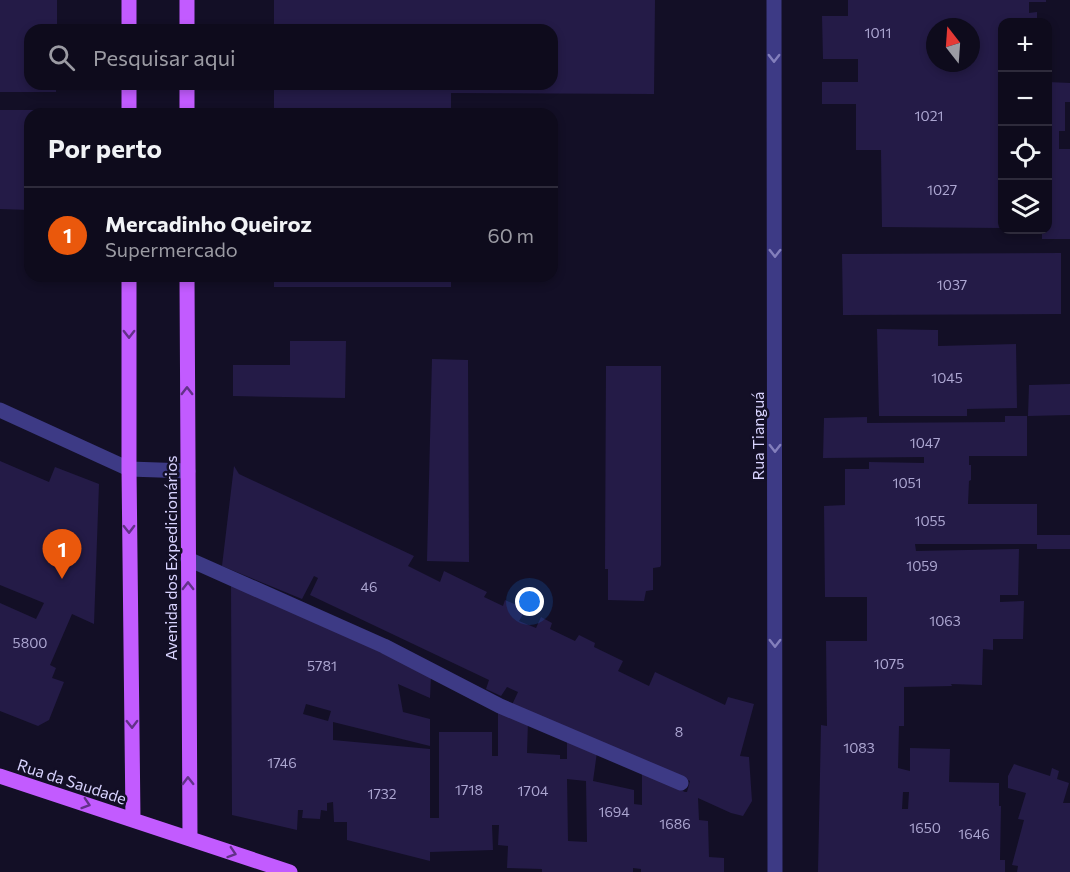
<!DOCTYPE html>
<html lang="pt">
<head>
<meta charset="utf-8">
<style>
  :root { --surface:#0e0b1c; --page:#171425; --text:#f1f3f6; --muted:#9b9ba3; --line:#2e2b3b; --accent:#ea580c }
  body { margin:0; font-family:Commissioner,sans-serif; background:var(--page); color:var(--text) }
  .controls { position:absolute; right:18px; top:18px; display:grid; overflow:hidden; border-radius:12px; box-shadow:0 3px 9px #0003 }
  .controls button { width:54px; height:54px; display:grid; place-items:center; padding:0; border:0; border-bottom:2px solid var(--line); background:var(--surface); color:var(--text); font:30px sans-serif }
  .compass { position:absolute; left:926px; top:18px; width:54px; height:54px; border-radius:50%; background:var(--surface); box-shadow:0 3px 9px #0003; rotate:343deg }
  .you { position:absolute; left:530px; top:602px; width:21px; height:21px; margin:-15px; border:4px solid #fff; border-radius:50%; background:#1a73e8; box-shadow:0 0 0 9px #1a73e833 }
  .badge { display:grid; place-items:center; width:39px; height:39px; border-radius:50%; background:var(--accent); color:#fff; font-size:20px; font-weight:700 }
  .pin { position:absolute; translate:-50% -50px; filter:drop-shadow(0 2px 3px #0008) }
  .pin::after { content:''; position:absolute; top:32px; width:21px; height:18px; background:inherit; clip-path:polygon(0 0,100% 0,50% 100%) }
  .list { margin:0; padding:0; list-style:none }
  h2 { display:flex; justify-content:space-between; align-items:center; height:78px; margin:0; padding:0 24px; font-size:26px }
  h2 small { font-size:20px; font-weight:400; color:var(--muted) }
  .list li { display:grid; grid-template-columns:39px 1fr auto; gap:18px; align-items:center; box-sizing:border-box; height:96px; padding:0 24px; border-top:2px solid var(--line) }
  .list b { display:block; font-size:22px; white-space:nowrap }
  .list p { margin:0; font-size:20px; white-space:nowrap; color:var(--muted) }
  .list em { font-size:20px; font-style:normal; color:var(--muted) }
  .icon { flex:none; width:33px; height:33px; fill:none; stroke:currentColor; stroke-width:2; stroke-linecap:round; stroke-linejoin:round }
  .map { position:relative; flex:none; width:1070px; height:872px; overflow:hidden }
  .search { position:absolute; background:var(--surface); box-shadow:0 3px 9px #0003; left:24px; top:24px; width:534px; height:66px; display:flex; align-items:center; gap:15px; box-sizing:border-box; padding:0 21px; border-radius:18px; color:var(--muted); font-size:22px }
  .panel { position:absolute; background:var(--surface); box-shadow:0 3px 9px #0003; left:24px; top:108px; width:534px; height:174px; border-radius:18px }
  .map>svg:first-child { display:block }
  .building { fill:#241b47; fill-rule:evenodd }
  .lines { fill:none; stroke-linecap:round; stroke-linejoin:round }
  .minor { stroke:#3d3a85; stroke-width:15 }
  .major { stroke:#c25bff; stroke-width:15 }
  .oneway { stroke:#837fbc }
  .oneway2 { stroke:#623188 }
  .labels { text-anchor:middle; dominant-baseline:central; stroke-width:5; stroke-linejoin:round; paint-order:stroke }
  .number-label { font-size:14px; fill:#aca6d1 }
  .street-label { font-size:16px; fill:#d9d4ff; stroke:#130f26 }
</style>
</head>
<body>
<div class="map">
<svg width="1070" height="872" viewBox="0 0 1070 872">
  <rect width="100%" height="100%" fill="#130f26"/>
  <!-- building -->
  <path class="building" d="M0 0H57V30H30V84H56V92H0Z
    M274 0H655L654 94 451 93V114H274V84H552V30H274Z
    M848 0H1046V2H1029V13L1037 12V22H1002V228L882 227 881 150H856V104H822V82H858V59H823L822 16H848ZM935 27H971V63H935Z
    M1048 82 1070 83V102H1065V131H1059V149H1070V239H1042V230H1048Z
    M0 110H54V114H30V210L0 209Z
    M1061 253V314L843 315 842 254Z
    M274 276H451V287H274Z
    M877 329 938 330V346L1016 344 1017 408 967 409V416H879Z
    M290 341H346L345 398 233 396V365H290Z
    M432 359 468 360 469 562 427 561Z
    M606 366H661V565L660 567 653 568V590L646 591 644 601 608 600V569H605Z
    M1070 384V415L1028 416 1029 385Z
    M1005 416H1027V456H969V465H971V480L969 481 968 504H1037V535H1070V549H1037V544H915L916 551 1019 549 1018 595H1000V602L1024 601 1023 639H993V650L983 649 982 685 951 684 952 686 904 687V726H899L898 768 910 771V748L950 749 949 782 999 783V806H1001L1000 860H1005V872H818L821 725 827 726 826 641H867V597H825L824 506 845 505V469H869V462L924 463V457L823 458 824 418 867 417V423L1005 422ZM903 792H909L908 809H902Z
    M0 461 49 482 55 467 99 484 94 624 72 614 50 665 56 668 52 678 64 682 49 720 38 726 0 711V603L36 619 44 603 0 585Z
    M234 466 239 474 414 556 408 566 440 582 444 571 487 592 484 597 503 606 505 600 526 609 519 621 536 628 541 617 552 623 550 629 575 641 579 635 595 643 594 647 623 661 618 671 649 686 655 672 725 705 728 697 754 704 740 756 749 757 752 801 743 816 731 813 698 798 699 820 708 821 709 857 724 858V872H641V869L633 868V872H542V869L507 868 508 846 498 845 499 825H492L493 850 430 852V861L347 840V822H334L333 802 327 803V811L321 810 320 819 302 818 303 810H298L297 830 232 815 231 583 431 675 430 698 398 684 403 712 430 719V746L333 722V740L430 749V818H439V732H492V756H498V708L528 721 527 753 560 755V759H567V739L597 752 593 781 634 790V804L642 805V772L685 792H687L690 781 511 707 518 692 507 687 501 696 486 689 489 680 310 595 318 578 314 576 302 599 222 566ZM306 704 331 711 328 721 303 714ZM567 779 586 781 587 842 568 841Z
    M1014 764 1050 776 1052 768 1059 771 1057 779 1069 783 1063 803H1070V872H1017L1018 866 1012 865 1024 820 1018 819 1026 793 1008 788V776Z"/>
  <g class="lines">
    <!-- minor -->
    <path class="minor" d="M774 0 775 872
      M0 410 129 469 188 471
      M188 559 384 646 500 706 681 783"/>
    <!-- major -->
    <path class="major" d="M187 0V30
      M129 30V0
      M187 84V114
      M129 114V84
      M129 276V469L133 820
      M187 276 190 839
      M0 776 290 872"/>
  </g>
  <!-- one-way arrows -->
  <defs><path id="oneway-chevron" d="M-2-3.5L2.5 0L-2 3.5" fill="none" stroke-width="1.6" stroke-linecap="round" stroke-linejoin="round" transform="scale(1.5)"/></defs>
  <g class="oneway">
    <use href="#oneway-chevron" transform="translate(774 58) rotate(90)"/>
    <use href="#oneway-chevron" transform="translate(775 253) rotate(90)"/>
    <use href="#oneway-chevron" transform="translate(775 448) rotate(90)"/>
    <use href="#oneway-chevron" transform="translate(775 643) rotate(90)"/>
  </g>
  <g class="oneway2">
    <use href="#oneway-chevron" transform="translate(129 334) rotate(90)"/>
    <use href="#oneway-chevron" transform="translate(187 391) rotate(-90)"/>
    <use href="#oneway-chevron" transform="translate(129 529) rotate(89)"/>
    <use href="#oneway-chevron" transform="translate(188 586) rotate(-90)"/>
    <use href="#oneway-chevron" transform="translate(132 724) rotate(89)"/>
    <use href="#oneway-chevron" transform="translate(188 781) rotate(-91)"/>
    <use href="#oneway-chevron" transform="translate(86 804) rotate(18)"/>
    <use href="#oneway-chevron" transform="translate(232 853) rotate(18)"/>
  </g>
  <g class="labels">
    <!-- number labels -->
    <g class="number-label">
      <text x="878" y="32">1011</text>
      <text x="929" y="115">1021</text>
      <text x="942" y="189">1027</text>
      <text x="952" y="284">1037</text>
      <text x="947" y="377">1045</text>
      <text x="925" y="442">1047</text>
      <text x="907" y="482">1051</text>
      <text x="930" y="520">1055</text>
      <text x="922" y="565">1059</text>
      <text x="369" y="586">46</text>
      <text x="945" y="620">1063</text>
      <text x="30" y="642">5800</text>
      <text x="889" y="663">1075</text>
      <text x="322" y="665">5781</text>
      <text x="679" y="731">8</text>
      <text x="859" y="747">1083</text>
      <text x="282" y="762">1746</text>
      <text x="469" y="789">1718</text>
      <text x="533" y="790">1704</text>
      <text x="382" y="793">1732</text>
      <text x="614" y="811">1694</text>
      <text x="675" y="823">1686</text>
      <text x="925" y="827">1650</text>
      <text x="974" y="833">1646</text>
    </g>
    <!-- street labels -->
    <g class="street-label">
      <text transform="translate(757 436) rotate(-90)">Rua Tianguá</text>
      <text transform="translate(170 558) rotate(-90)">Avenida dos Expedicionários</text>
      <text transform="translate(72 781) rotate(18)">Rua da Saudade</text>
    </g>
  </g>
</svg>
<div class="controls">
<button>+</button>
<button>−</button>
<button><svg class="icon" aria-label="locate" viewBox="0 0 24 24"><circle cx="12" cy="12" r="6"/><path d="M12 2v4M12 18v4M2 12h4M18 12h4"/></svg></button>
<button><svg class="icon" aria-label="layers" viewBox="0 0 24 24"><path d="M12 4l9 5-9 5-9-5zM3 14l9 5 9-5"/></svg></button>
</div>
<svg class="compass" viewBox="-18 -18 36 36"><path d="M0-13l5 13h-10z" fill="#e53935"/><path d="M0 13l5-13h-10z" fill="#9b9ba3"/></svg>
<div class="you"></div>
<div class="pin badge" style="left:62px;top:579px">1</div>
<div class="search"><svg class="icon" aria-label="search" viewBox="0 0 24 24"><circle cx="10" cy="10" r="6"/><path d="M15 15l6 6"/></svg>Pesquisar aqui</div>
<section class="panel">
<h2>Por perto<small></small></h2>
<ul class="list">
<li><span class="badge">1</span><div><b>Mercadinho Queiroz</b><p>Supermercado</p></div><em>60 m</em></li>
</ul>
</section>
</div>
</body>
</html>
